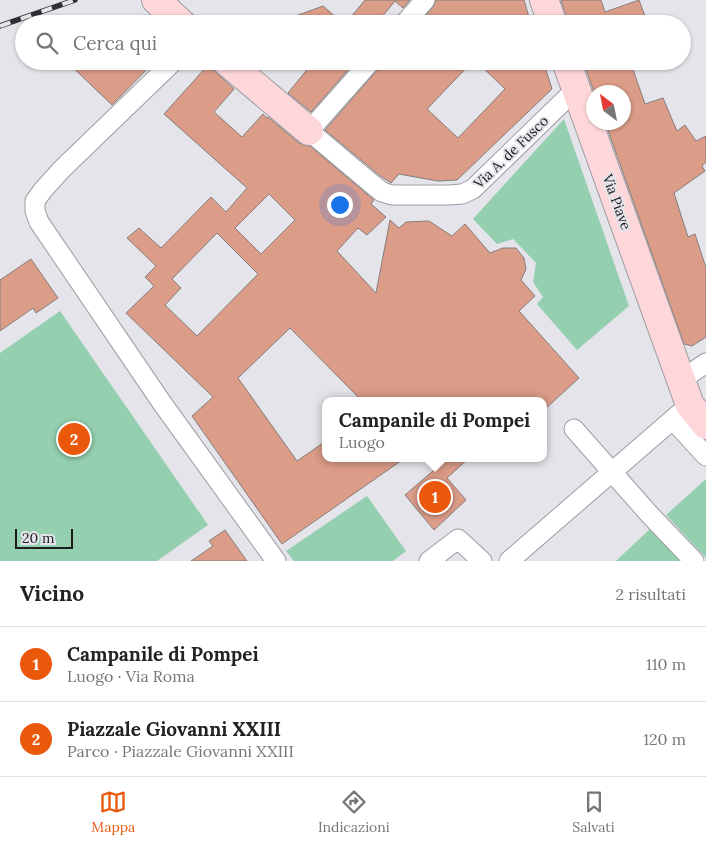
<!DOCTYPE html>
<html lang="it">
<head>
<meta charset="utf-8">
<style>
  :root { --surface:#fff; --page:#f2f2f2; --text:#222; --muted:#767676; --line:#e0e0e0; --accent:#ea580c }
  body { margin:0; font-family:Lora,serif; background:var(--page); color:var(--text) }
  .compass { position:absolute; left:586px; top:85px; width:45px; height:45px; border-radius:50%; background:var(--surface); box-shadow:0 1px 4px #0004; rotate:328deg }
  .scale { position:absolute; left:15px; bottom:12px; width:58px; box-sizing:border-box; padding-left:5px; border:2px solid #1b1b1d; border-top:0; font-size:14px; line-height:18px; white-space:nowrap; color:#1b1b1d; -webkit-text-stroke:4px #e5e4ea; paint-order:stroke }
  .you { position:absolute; left:339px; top:204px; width:18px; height:18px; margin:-12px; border:4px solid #fff; border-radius:50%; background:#1a73e8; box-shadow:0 0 0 8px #1a73e833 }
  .badge { display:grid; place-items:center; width:32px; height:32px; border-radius:50%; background:var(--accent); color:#fff; font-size:16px; font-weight:700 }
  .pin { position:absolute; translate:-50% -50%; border:2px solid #fff; box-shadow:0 1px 5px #0006 }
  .popup { position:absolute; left:322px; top:397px; width:225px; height:65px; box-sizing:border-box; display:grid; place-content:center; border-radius:10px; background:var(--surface); filter:drop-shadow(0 1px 4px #0005); font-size:16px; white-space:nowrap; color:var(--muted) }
  .popup b { font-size:19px; color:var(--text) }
  .popup::after { content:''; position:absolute; left:50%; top:100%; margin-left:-10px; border:10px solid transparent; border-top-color:var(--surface) }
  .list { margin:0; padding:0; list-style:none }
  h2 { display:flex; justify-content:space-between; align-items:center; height:65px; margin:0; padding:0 20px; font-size:21px }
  h2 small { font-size:16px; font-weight:400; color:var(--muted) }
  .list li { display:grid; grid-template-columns:32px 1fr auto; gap:15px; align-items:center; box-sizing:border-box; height:75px; padding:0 20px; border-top:1px solid var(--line) }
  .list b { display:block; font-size:19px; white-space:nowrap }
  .list p { margin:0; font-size:16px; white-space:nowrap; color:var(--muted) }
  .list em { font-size:16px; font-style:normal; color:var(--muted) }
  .icon { flex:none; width:28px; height:28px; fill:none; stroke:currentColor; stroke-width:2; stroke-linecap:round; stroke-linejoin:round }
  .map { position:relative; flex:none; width:706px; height:561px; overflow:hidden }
  .search { position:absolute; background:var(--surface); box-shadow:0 1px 4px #0004; left:15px; right:15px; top:15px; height:55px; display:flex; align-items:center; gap:12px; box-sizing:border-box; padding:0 18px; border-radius:28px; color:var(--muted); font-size:19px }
  .sheet { height:215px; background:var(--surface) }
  nav { display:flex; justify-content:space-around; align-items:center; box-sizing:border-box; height:70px; border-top:1px solid var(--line); background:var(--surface); font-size:14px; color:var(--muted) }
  nav a { display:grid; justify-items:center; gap:2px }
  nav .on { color:var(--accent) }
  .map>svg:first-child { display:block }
  .green { fill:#94cfaf }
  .building { fill:#db9c88; stroke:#857e7c; fill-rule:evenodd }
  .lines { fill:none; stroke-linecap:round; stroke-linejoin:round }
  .street-casing { stroke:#9c9ca2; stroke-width:21 }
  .secondary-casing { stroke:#9c9ca2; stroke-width:30 }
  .street { stroke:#fff; stroke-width:19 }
  .secondary { stroke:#fed7da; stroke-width:28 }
  .rail-casing { stroke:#303032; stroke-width:5.5 }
  .rail { stroke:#e5e4ea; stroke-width:4; stroke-dasharray:11; stroke-linecap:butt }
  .labels { text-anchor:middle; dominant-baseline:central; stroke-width:4; stroke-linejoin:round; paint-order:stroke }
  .street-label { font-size:14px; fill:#1b1b1d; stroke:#e5e4ea }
</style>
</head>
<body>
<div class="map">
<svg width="706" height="561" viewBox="0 0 706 561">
  <rect width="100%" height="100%" fill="#e5e4ea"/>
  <!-- green -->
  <path class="green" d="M564 119 629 306 577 350 537 304 543 297 533 282 536 263 513 239 497 244 473 219Z
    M60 311 208 525 157 561H0V353Z
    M706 479V558L666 515Z
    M367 496 406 551 393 561H294L286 551Z
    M651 528 683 561H616Z"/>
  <!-- building -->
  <path class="building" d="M365 0H410L403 8 395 1 376 24H345Z
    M436 0H524L531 24H422L420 22 433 7Z
    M561 0H601L605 12 639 0 648 24H568Z
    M323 6 344 24H279V22Z
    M66 61H155L112 105Z
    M314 61H356L311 112 288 93Z
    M382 61H473L427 109 458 138 505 89 476 61H543L552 89 457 180 438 181 399 174 391 183 379 175 325 130 379 68Z
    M583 61H630L645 104 663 98 677 131 685 125 696 141 706 136V162L702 166 705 171 674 193 688 237 695 234 706 268V337L692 346 684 344 605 122H624V92H594Z
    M208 65 234 89 214 112 242 137 263 114 267 118 268 117 299 143 310 146 374 200 371 204 386 217 367 235 358 228 337 251 376 293 390 220 399 228 406 222 429 221 452 236 465 224 490 253 503 248H516L524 258 526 269 521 280 535 296 519 311 579 378 544 410V401H362L290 328 238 378 297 461 326 441V458H405L282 544 192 416 213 397 126 313 154 286 145 277 156 266 127 238 139 228 161 248 211 197 226 212 247 188 164 114ZM269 194 295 220 261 254 235 228ZM217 233 258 274 197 336 165 305 181 288 172 279Z
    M31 259 58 298 36 313 33 308 0 331V280Z
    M448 458H469L447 478 466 500 434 530 405 495Z
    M225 530 247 561H191L213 546 209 541Z"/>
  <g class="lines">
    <defs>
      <path id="street" d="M404 24 425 0
        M174 61 62 169 43 190 35 201V211L39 222 162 403 276 561
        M371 61 309 131 372 184 382 192 392 195H449L462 194 473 189 576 89
        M681 380 706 363
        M673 420 706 456
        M574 429 650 515 694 561
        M429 561 458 539 482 561
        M509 561 679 414"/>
      <path id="secondary" d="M156 0 182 24
        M544 0 553 24
        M226 61 309 131
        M566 61 690 405 706 425"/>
    </defs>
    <!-- street casing -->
    <use href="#street" class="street-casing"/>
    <!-- secondary casing -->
    <use href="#secondary" class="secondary-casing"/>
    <!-- street -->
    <use href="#street" class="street"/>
    <!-- secondary -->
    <use href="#secondary" class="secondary"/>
    <defs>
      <path id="rail" d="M0 26 75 0"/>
    </defs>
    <!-- rail casing -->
    <use href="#rail" class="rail-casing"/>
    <!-- rail -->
    <use href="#rail" class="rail"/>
  </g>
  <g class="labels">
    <!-- street labels -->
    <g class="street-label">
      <text transform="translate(511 152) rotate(-44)">Via A. de Fusco</text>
      <text transform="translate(617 202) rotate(70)">Via Piave</text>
    </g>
  </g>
</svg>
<svg class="compass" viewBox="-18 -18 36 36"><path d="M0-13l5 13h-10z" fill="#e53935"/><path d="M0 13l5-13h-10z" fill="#767676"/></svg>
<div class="scale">20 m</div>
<div class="you"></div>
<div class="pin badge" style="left:435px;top:497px">1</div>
<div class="popup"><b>Campanile di Pompei</b>Luogo</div>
<div class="pin badge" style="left:74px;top:439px">2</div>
<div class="search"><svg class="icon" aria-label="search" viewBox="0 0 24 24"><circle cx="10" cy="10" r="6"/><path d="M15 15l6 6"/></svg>Cerca qui</div>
</div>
<section class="sheet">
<h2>Vicino<small>2 risultati</small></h2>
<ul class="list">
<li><span class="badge">1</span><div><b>Campanile di Pompei</b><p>Luogo · Via Roma</p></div><em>110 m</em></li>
<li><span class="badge">2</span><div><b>Piazzale Giovanni XXIII</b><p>Parco · Piazzale Giovanni XXIII</p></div><em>120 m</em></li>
</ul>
</section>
<nav>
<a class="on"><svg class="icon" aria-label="map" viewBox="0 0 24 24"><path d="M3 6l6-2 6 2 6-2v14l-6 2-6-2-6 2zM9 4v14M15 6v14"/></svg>Mappa</a>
<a><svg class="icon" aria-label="directions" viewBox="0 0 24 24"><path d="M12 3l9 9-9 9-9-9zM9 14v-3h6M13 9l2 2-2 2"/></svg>Indicazioni</a>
<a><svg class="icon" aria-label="saved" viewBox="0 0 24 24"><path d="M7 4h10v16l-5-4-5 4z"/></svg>Salvati</a>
</nav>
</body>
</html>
